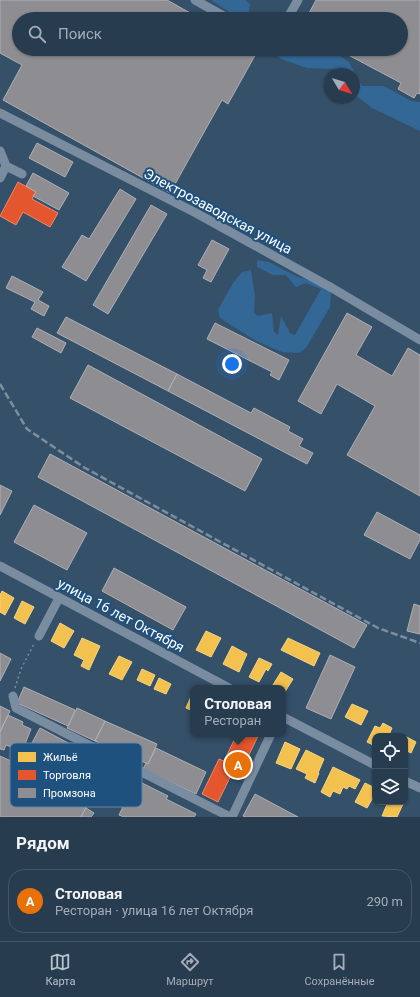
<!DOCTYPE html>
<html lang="ru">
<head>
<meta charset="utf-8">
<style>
  :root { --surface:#283c4f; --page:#304356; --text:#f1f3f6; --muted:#a5adb7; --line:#445666; --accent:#b8c2ca }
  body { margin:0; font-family:Roboto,sans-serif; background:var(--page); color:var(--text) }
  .controls { position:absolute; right:12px; bottom:12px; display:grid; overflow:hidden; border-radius:8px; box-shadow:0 1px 3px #0004 }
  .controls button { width:36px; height:36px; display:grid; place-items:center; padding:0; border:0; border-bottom:1px solid var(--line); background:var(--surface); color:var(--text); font:20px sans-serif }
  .compass { position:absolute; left:324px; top:68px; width:36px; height:36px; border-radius:50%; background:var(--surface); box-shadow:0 1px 3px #0004; rotate:128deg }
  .you { position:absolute; left:232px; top:364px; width:14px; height:14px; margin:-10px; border:3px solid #fff; border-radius:50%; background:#1a73e8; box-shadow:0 0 0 6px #1a73e833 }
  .badge { display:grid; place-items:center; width:26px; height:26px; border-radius:50%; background:var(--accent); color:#fff; font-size:13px; font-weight:700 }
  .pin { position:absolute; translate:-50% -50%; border:2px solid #fff; box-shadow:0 1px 4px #0006 }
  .popup { position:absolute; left:190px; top:685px; width:96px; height:52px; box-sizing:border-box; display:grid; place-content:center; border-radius:8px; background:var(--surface); filter:drop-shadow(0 1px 3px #0005); font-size:13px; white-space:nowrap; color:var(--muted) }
  .popup b { font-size:15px; color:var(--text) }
  .popup::after { content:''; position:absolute; left:50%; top:100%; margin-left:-8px; border:8px solid transparent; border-top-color:var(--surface) }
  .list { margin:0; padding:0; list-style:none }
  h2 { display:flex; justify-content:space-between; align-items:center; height:52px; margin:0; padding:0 16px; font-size:17px }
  h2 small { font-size:13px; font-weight:400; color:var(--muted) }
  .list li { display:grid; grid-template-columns:26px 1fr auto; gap:12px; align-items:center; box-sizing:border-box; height:64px; margin:0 8px 8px; padding:0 8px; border:1px solid var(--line); border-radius:16px }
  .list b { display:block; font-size:15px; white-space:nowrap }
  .list p { margin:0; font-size:13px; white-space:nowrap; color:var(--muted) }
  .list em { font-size:13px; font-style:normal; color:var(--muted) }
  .icon { flex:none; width:22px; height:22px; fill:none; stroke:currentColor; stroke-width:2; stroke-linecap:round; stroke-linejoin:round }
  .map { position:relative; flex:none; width:420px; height:817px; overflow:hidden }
  .search { position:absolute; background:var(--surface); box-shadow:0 1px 3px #0004; left:12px; right:12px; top:12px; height:44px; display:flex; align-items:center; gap:10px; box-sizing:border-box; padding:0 14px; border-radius:22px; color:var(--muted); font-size:15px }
  .sheet { height:124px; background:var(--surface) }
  nav { display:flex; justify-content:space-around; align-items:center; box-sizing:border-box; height:56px; border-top:1px solid var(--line); background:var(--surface); font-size:11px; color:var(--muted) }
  nav a { display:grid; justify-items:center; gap:2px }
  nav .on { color:var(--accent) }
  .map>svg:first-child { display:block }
  .green { fill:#326796 }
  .homes { fill:#f2c14e; stroke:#f6d483 }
  .shops { fill:#e4572e; stroke:#ec896d }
  .industry { fill:#8d8d92; stroke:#afafb3 }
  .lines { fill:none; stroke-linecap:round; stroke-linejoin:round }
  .path { stroke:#7a8da0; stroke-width:1.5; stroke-dasharray:2 3; stroke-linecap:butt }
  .minor { stroke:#7a8da0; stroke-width:9 }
  .rail { stroke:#7c8fa0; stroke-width:2.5; stroke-dasharray:7 3; stroke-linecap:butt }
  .labels { text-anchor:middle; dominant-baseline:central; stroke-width:4; stroke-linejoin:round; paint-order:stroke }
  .street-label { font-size:14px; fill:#fff; stroke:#1f517f }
  .key { fill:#1f517f; stroke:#6285a5; stroke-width:1 }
  .key-label { font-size:11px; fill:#fff }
</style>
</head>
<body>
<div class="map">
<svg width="420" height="817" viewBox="0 0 420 817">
  <rect width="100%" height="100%" fill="#355069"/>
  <!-- green -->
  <path class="green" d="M211 0H245L250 4 248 19H240Z
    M275 49 331 50 349 62 362 86H384L411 101 420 102V131L372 108 354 94V74H341L334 69 307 68 281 59 273 50Z
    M257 260 269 262 298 277 319 283 331 293 330 307 306 348 299 353 282 352 256 341 220 318 218 310 233 283 242 272 251 270 255 296 254 313 258 316 272 313 274 332 278 335 281 316 290 333 295 335 321 289 306 283 296 287 286 275H273L257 267Z"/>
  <!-- homes -->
  <path class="homes" d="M2 591 14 598 5 615 0 612V595Z
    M22 601 34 607 25 624 14 618Z
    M60 623 74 631 64 648 51 641Z
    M206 631 221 638 211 657 196 650Z
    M82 638 100 646 89 670 81 666 84 660 74 655Z
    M288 638 320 653 314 666 281 650Z
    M232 646 247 654 239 672 223 664Z
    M119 656 132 662 122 680 109 674Z
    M259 658 272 664 268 671 266 669 259 682 249 677Z
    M142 669 155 675 150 686 137 680Z
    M281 672 293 679 283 695V688H271Z
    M159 678 171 684 166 694 154 689Z
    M192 694 193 695V711L186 708Z
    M352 704 368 711 361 725 345 717Z
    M383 723 392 728 389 735 390 736H375V746L367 742 375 726 380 728Z
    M405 736 416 742 411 753 405 750Z
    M285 742 300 749 291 769 276 763Z
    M306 750 324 759 318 773H319L315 783 305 778 307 774 296 769Z
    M333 767 360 780 355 789 349 786 347 789 343 787 340 794 333 791 330 797 321 792Z
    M365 783 375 788V794L367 808 355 802Z
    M388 802H404L397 817 382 816Z"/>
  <!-- shops -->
  <path class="shops" d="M18 182 36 192 32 199 58 213 50 227 23 212 16 225 0 216Z
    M237 734H259L247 759 248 763 246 767 242 768 235 767 218 802 202 794 219 759 224 761Z"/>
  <!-- industry -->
  <path class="industry" d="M0 0H167L201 19H19V49H256L258 50 228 104 222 100 170 193 3 100 22 65 0 53Z
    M316 0H420V94L417 93 414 98 398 89 401 83 337 49H401V19H306Z
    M37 143 73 162 65 177 29 158Z
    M33 173 69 193 59 210 33 196 36 192 26 186Z
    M120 189 136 199 86 281 62 267 82 235 89 239Z
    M151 205 167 214 108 314 93 305Z
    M212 240 229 249 211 282 203 278 207 270 198 265Z
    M12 276 43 292 38 300 49 306 44 316 31 309 35 302 6 288Z
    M347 313 372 327 356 355 392 376 408 348 420 355V496L347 455 375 406 337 384 321 414 298 401Z
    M66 317 177 374 168 391 57 333Z
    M215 323 289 360 279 380 270 375 272 372 207 339Z
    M37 328 66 343 61 353 32 337Z
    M88 365 262 459 245 491 70 398Z
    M177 374 251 413 254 408 290 427 288 431 303 439 299 446 313 453 307 464 168 391Z
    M50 454 367 625 354 648 38 477Z
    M0 485 12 491 0 515Z
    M34 505 87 533 67 570 14 542Z
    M377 512 420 535V540L410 559 364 535Z
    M114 568 186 607 173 630 102 591Z
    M414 604 420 606V634L407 631Z
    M0 653 11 659 0 681Z
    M330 655 355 667 331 719 306 708Z
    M24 687 75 710 68 726 17 703Z
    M0 706 10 711 0 732Z
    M77 708 105 721 95 741 67 728Z
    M8 715 23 722 22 725 31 729 23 749 15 746 14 748 6 745 4 750 0 749V732Z
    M105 721 157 744 148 764 95 741Z
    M40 728 121 771 106 800 99 796 96 801 36 769 39 764 25 756Z
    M156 748 206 772 196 794 143 769 146 763 148 764Z
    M0 756 11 761 9 764 87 806 81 817H0Z
    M136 780 168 796 166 799 196 814 194 817H124L119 815Z
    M255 794 298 817H246L243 816Z
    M86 808 94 813 91 817H81Z"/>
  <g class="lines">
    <!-- path -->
    <path class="path" d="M15 688 21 669 34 644"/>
    <!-- minor -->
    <path class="minor" d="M195 0 229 19
      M287 19 298 0
      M0 113 196 213 332 288 420 340
      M0 151 6 166 0 178
      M6 166 22 174
      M0 566 229 688
      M39 636 59 598
      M13 696 16 708 230 817
      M283 717 375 765
      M405 781 420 788
      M232 817 271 734"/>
    <!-- rail -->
    <path class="rail" d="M0 384 27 429 85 468 378 628 420 643"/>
  </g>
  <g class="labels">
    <!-- street labels -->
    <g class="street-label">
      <text transform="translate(218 211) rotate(28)">Электрозаводская улица</text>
      <text transform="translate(121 615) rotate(28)">улица 16 лет Октября</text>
    </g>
  </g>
  <!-- legend -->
  <rect x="10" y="743" width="132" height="64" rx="6" class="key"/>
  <rect x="18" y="752" width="18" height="10" fill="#f2c14e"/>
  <rect x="18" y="770" width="18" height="10" fill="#e4572e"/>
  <rect x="18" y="788" width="18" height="10" fill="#8d8d92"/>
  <g class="key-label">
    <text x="43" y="761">Жильё</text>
    <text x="43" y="779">Торговля</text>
    <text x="43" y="797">Промзона</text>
  </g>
</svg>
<div class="controls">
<button><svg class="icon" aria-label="locate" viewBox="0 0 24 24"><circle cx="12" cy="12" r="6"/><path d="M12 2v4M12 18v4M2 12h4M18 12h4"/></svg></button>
<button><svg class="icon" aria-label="layers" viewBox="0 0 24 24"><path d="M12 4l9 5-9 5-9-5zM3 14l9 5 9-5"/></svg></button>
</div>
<svg class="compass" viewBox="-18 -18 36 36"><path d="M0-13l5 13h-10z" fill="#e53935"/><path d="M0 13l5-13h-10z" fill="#a5adb7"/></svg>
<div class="you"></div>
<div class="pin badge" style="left:238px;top:765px;background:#e8710a">A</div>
<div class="popup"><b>Столовая</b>Ресторан</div>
<div class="search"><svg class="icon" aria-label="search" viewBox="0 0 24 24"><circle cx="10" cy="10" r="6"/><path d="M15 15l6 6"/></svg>Поиск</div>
</div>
<section class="sheet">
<h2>Рядом<small></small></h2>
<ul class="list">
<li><span class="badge" style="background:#e8710a">A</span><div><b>Столовая</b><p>Ресторан · улица 16 лет Октября</p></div><em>290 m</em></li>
</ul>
</section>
<nav>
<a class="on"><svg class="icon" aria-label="map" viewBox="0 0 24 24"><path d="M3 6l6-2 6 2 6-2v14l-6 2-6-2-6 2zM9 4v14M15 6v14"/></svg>Карта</a>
<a><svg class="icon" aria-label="directions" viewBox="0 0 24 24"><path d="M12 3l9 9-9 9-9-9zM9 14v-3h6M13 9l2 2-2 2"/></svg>Маршрут</a>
<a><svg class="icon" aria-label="saved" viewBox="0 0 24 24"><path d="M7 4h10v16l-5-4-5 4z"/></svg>Сохранённые</a>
</nav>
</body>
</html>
